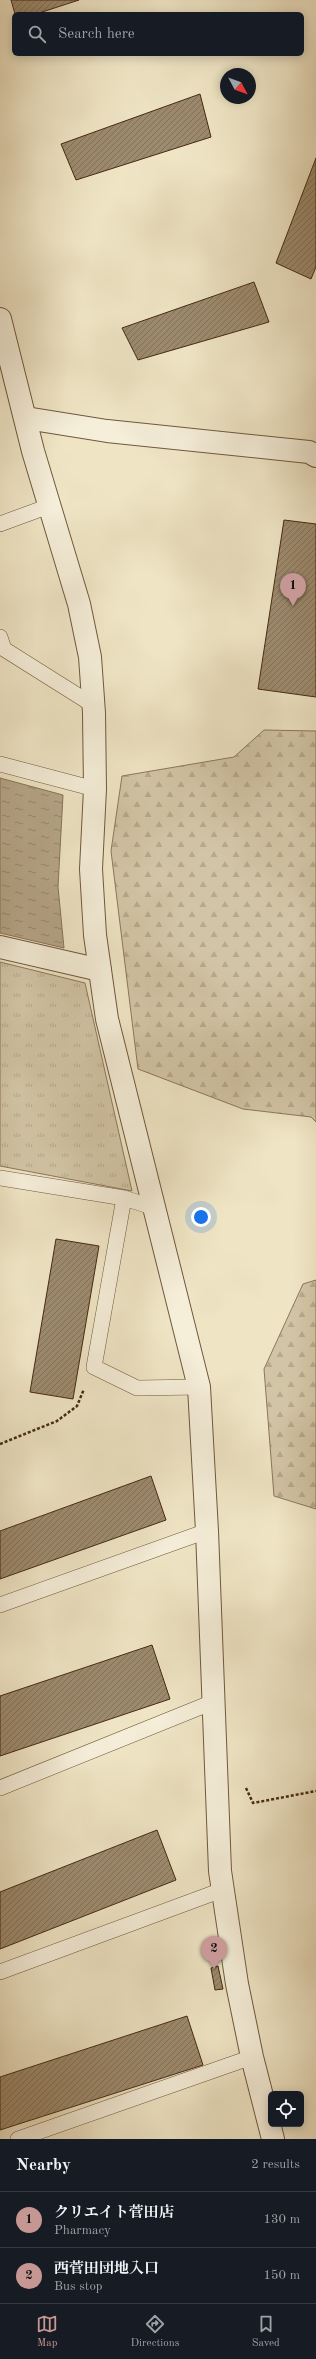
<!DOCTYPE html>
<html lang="en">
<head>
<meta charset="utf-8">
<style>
  :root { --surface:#171b24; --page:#20242c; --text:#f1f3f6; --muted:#9ea1a6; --line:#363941; --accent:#c59692 }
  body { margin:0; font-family:"Old Standard TT","Noto Serif JP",serif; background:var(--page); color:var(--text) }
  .controls { position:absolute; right:12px; bottom:12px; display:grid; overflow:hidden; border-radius:6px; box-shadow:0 2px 10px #0003 }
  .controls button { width:36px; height:36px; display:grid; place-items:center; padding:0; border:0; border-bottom:1px solid var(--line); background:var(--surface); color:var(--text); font:20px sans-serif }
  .compass { position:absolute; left:220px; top:68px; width:36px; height:36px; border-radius:50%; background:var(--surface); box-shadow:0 2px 10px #0003; rotate:131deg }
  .you { position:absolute; left:201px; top:1217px; width:14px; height:14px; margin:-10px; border:3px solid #fff; border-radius:50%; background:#1a73e8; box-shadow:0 0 0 6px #1a73e833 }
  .badge { display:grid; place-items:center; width:26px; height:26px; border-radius:50%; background:var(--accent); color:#111; font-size:13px; font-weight:700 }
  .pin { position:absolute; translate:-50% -33px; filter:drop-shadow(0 1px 2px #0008) }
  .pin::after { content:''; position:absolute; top:21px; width:14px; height:12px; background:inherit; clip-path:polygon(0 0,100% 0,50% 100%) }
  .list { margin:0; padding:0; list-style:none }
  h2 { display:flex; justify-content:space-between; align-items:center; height:52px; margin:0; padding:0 16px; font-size:17px }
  h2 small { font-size:13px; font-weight:400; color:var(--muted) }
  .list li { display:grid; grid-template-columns:26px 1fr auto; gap:12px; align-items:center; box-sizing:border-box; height:56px; padding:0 16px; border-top:1px solid var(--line) }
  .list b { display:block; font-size:15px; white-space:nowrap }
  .list p { margin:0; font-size:13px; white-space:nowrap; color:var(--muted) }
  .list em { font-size:13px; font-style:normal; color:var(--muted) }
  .icon { flex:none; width:22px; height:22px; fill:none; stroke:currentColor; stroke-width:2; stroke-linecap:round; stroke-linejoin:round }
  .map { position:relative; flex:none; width:316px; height:2139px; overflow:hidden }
  .search { position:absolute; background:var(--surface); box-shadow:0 2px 10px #0003; left:12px; right:12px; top:12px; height:44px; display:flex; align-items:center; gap:10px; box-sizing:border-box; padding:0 14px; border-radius:6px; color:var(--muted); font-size:15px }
  .sheet { height:164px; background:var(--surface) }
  nav { display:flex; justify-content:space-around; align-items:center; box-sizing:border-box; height:56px; border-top:1px solid var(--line); background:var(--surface); font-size:11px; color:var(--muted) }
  nav a { display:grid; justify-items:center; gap:2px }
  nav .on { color:var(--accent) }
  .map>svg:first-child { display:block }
  .forest { fill:url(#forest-firs); stroke:#8c775c }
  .park { fill:url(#park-tufts); stroke:#8c775c }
  .water { fill:url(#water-ripples); stroke:#887358 }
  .building { fill:url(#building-hatch); stroke:#452911 }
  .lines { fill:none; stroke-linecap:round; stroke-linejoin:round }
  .service-casing { stroke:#70583e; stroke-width:16 }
  .minor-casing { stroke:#70583e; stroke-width:24 }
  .tertiary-casing { stroke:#70583e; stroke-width:24 }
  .path { stroke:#452911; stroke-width:2.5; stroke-dasharray:3 2; stroke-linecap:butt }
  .service { stroke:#f5eed9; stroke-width:15 }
  .minor { stroke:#f5eed9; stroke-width:22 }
  .tertiary { stroke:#f5eed9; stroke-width:22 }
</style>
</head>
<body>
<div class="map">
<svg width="316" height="2139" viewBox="0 0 316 2139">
  <defs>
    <pattern id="forest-firs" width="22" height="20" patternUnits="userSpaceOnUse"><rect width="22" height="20" fill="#d2c5a6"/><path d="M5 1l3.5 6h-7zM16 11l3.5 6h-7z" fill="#b6a98e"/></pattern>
    <pattern id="park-tufts" width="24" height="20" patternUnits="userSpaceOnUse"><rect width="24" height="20" fill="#d2c5a6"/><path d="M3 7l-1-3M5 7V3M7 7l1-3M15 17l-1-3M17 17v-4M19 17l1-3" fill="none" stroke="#b6a98e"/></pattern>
    <pattern id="water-ripples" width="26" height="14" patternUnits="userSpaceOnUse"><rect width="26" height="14" fill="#b5a588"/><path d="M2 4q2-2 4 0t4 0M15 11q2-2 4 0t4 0" fill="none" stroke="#95866e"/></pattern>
    <pattern id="building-hatch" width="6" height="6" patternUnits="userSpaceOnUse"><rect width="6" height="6" fill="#9d8b6f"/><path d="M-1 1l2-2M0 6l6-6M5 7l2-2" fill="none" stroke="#82725a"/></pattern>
  </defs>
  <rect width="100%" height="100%" fill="#efe5c5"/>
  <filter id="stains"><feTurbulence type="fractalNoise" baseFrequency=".005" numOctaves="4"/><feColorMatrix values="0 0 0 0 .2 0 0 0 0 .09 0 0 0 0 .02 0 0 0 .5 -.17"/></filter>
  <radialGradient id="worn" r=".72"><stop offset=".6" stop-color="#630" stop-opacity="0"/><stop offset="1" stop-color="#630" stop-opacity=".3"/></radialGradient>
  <!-- forest -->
  <path class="forest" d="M264 730 316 731V1122L311 1117 243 1109 138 1069 111 851 122 776 234 757Z
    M316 1280V1509L274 1496 264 1369 303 1284Z"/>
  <!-- park -->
  <path class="park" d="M0 962 85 983 132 1191 0 1166Z"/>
  <!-- water -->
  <path class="water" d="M0 778 63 795 58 887 64 948 0 933Z"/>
  <!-- building -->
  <path class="building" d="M11 0H79L36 14H15Z
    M200 94 211 137 76 180 61 144Z
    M316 158V267L311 279 276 263Z
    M254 282 269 322 138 360 122 328Z
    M284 520 316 524V697L258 689Z
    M56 1239 99 1246 73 1399 30 1392Z
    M151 1476 166 1520 0 1579V1531Z
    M152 1645 170 1699 0 1756V1696Z
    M157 1830 176 1880 0 1949V1892Z
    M218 1966 223 1989 215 1990 211 1968Z
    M187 2016 203 2065 0 2130V2077Z"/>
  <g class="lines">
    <defs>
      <path id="service" d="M0 524 49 506
        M0 637 4 649 93 705
        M0 764 95 789
        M0 1178 124 1198 152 1207
        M124 1198 94 1367 137 1388 199 1387
        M0 1605 207 1531
        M0 1788 213 1702
        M0 1972 222 1890
        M18 2139 252 2057"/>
      <path id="minor" d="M26 418 107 431 309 452 316 456
        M0 947 100 970"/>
      <path id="tertiary" d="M0 319 33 451 79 604 90 657 94 713 95 789 91 869 95 935 107 1019 199 1387 207 1531 220 1871 237 1984 252 2057 273 2139"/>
    </defs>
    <!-- service casing -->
    <use href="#service" class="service-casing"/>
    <!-- minor casing -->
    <use href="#minor" class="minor-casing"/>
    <!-- tertiary casing -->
    <use href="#tertiary" class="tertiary-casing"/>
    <!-- path -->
    <path class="path" d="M0 1444 57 1421 77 1406 84 1389
      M246 1788 253 1803 316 1791"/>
    <!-- service -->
    <use href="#service" class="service"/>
    <!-- minor -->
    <use href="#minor" class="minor"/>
    <!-- tertiary -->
    <use href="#tertiary" class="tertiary"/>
  </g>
  <rect width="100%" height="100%" filter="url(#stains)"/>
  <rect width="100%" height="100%" fill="url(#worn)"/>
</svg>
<div class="controls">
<button><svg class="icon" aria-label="locate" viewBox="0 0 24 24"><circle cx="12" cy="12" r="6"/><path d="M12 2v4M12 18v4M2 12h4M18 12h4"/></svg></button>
</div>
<svg class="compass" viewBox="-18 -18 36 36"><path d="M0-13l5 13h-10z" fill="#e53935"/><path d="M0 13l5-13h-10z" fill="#9ea1a6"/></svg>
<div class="you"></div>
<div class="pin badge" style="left:293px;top:606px">1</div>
<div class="pin badge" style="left:214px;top:1969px">2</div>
<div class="search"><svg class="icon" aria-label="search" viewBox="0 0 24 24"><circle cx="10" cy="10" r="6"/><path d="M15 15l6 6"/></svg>Search here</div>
</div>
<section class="sheet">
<h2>Nearby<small>2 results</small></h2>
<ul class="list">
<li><span class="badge">1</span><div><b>クリエイト菅田店</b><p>Pharmacy</p></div><em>130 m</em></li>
<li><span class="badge">2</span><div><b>西菅田団地入口</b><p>Bus stop</p></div><em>150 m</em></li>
</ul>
</section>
<nav>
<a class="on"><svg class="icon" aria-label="map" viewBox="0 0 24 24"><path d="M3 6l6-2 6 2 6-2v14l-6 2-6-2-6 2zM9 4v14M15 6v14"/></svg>Map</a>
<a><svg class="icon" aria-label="directions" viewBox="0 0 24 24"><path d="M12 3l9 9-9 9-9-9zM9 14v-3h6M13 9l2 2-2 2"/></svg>Directions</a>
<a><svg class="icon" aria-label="saved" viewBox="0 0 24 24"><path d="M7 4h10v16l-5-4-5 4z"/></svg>Saved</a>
</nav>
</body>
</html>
